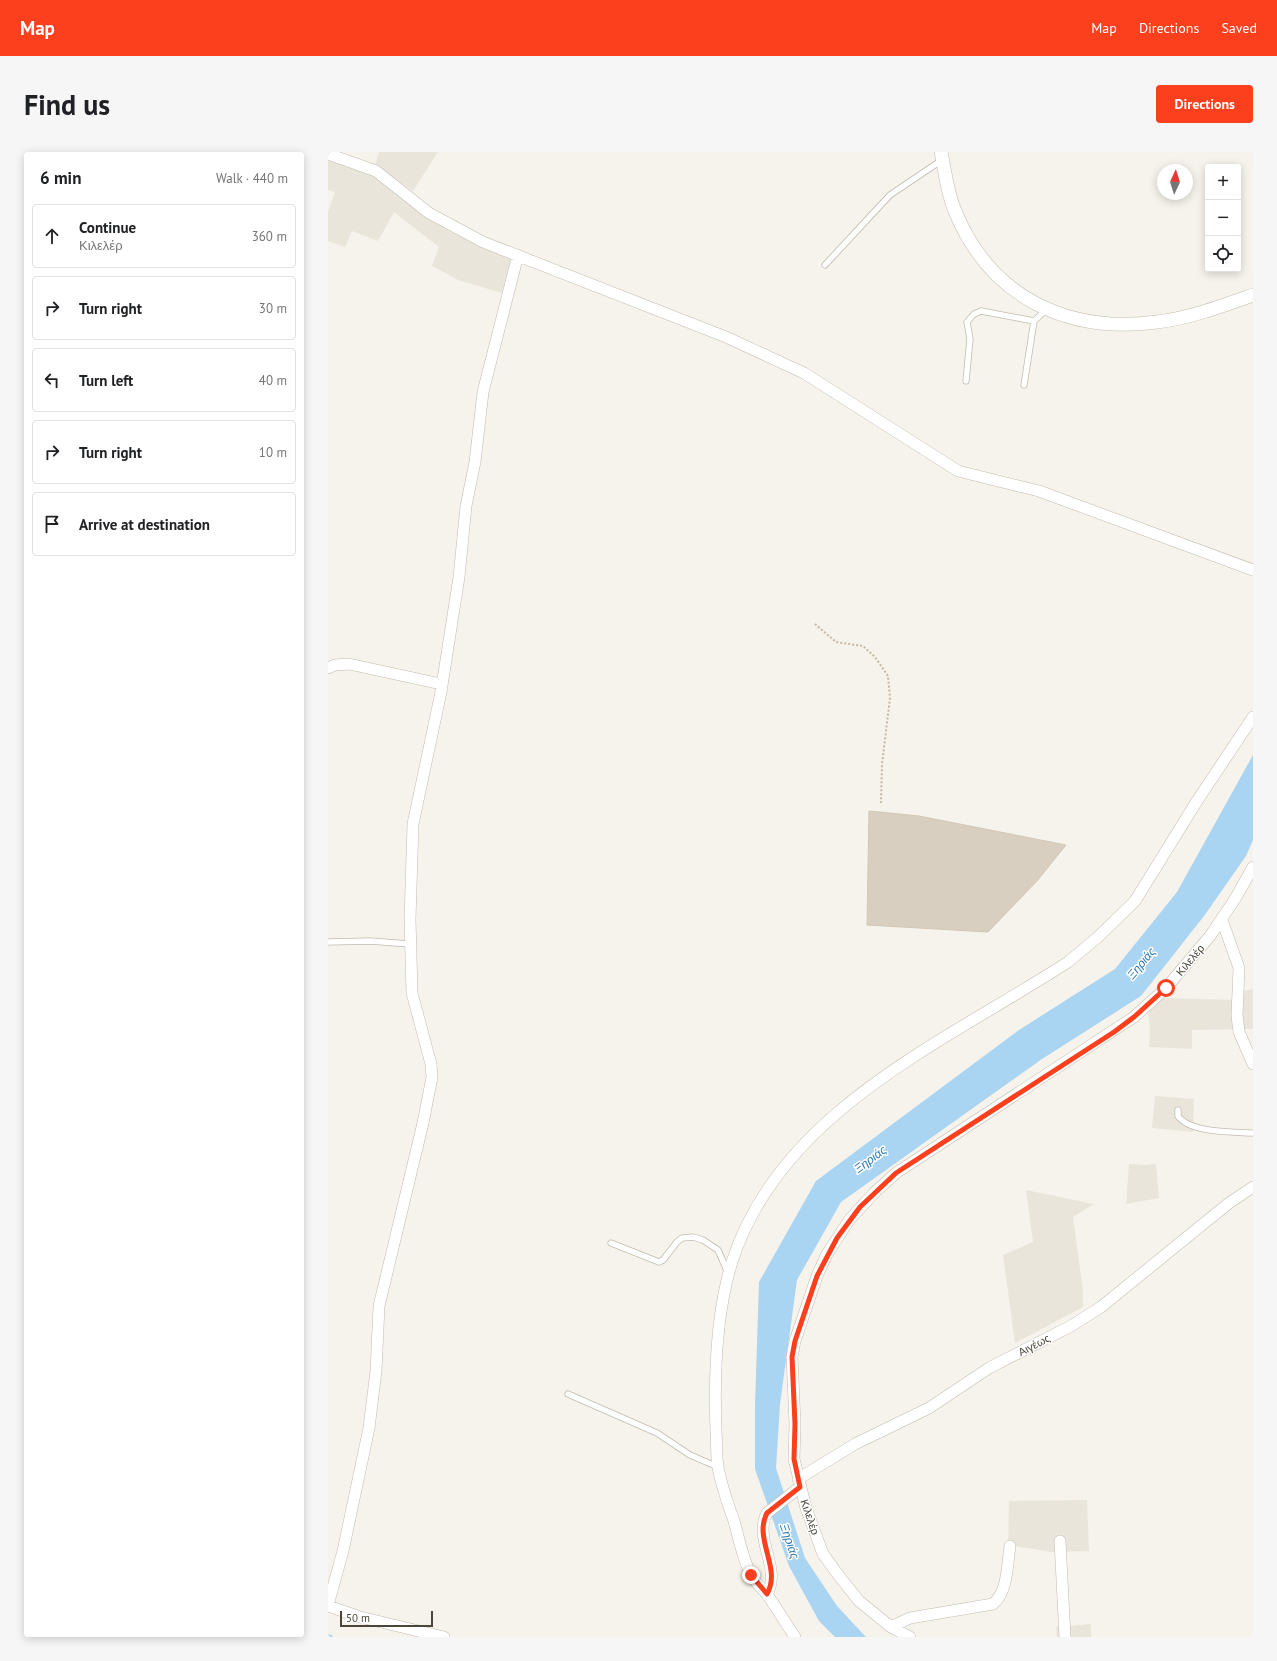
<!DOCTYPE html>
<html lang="en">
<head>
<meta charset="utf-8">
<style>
  :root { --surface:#fff; --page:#f6f6f6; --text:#202124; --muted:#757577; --line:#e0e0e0; --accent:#fc3f1d }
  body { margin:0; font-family:"PT Sans",sans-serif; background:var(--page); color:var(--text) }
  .controls { position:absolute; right:12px; top:12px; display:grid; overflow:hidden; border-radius:4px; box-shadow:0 2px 10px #0003 }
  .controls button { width:36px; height:36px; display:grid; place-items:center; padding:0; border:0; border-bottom:1px solid var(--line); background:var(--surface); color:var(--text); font:20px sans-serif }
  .compass { position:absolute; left:829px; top:12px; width:36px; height:36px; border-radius:50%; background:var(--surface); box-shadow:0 2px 10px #0003; rotate:4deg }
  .scale { position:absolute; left:12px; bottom:10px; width:93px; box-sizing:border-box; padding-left:4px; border:2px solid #4b4439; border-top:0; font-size:11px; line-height:14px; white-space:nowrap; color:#4b4439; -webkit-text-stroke:3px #fff; paint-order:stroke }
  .stop { position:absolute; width:12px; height:12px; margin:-9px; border:3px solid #fc3f1d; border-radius:50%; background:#fff }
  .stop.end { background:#fc3f1d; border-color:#fff; box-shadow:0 1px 4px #0008 }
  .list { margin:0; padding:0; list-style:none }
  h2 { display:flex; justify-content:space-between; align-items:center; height:52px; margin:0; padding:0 16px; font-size:17px }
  h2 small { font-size:13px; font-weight:400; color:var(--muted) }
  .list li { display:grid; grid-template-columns:26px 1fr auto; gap:12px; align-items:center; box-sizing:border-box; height:64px; margin:0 8px 8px; padding:0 8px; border:1px solid var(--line); border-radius:4px }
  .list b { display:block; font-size:15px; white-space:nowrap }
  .list p { margin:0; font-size:13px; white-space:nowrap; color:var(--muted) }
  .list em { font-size:13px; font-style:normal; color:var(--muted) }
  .icon { flex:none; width:22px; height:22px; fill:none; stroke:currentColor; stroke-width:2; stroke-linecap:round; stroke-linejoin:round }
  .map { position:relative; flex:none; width:925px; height:1485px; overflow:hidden; border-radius:4px }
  header { display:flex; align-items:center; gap:24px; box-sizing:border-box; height:56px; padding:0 20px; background:var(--accent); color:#fff }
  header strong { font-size:19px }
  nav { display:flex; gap:22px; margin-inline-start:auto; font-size:14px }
  .intro { display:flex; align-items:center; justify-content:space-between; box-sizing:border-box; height:96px; padding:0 24px }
  h1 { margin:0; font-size:28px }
  .button { padding:10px 18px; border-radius:4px; background:var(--accent); color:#fff; font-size:14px; font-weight:700 }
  main { display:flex; gap:24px; padding:0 24px }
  aside { flex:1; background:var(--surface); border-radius:4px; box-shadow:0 2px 10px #0003 }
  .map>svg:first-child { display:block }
  .residential { fill:#eae5da }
  .water { fill:#a9d4f2 }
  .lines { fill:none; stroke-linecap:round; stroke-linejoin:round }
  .stream { stroke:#a9d4f2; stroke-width:3.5 }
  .building { fill:#d8cfc1; stroke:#d3c7b4 }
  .service-casing { stroke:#c2bbae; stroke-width:7 }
  .minor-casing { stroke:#c2bbae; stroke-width:12 }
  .tertiary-casing { stroke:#c2bbae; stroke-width:14 }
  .path { stroke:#c4b79f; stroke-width:2; stroke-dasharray:2 2; stroke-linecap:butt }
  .service { stroke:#fff; stroke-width:5.5 }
  .minor { stroke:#fff; stroke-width:11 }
  .tertiary { stroke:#fff; stroke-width:13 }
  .route { stroke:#fc3f1d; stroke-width:5 }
  .labels { text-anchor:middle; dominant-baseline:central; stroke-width:3; stroke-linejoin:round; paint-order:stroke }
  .street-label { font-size:11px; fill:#4b4439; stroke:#fff }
  .water-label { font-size:12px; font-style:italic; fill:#2e7ab2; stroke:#fff }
</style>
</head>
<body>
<header>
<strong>Map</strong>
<nav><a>Map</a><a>Directions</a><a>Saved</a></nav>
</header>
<div class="intro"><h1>Find us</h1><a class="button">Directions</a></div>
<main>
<aside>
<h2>6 min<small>Walk · 440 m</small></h2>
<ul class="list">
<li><svg class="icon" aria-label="ahead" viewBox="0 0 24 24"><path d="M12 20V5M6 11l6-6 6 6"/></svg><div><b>Continue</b><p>Κιλελέρ</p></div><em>360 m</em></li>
<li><svg class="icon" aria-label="right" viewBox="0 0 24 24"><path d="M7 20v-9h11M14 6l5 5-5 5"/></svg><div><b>Turn right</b></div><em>30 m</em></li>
<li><svg class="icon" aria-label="left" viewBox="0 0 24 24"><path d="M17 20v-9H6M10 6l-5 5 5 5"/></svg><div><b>Turn left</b></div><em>40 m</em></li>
<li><svg class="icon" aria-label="right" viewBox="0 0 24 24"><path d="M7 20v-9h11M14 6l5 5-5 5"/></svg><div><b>Turn right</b></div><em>10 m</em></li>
<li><svg class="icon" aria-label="arrive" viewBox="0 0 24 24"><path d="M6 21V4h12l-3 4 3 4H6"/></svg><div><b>Arrive at destination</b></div></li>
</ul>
</aside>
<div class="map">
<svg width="925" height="1485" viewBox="0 0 925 1485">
  <rect width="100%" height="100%" fill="#f6f3ec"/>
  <!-- residential -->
  <path class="residential" d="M51 0H110L85 39 47 13Z
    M0 7 50 26 84 54 122 80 183 107 174 141 130 128 104 114 111 95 66 60 50 89 24 79 17 95 0 89V60L7 40 0 38Z
    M925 837V877L864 878V897L821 895 822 877 820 861 833 846 913 848 916 839Z
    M827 944 866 947 865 980 824 976Z
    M801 1012 815 1013 828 1012 831 1046 798 1052Z
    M698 1038 766 1052 745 1065 755 1139V1155L687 1191 675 1103 705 1090Z
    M759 1348 761 1399 723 1400 680 1393 681 1349Z
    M763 1472V1485H729L728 1475Z"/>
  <!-- water -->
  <path class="water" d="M925 603V688L918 704 876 764 813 844 714 907 513 1050 469 1128 452 1252 448 1316 477 1406 509 1454 538 1485H507L491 1469 461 1414 427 1317V1253L431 1130 488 1029 691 878 787 817 849 740Z"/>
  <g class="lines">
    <!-- stream -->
    <path class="stream" d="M0 1484 3 1485"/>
  </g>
  <!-- building -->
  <path class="building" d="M541 659 591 664 738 693 709 729 660 780 539 773Z"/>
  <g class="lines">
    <defs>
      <path id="service" d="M497 113 562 43 614 8
        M638 229 642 187 639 170 646 162 653 159 706 169 719 157
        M696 233 706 169
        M0 790 42 789 82 792
        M850 958V964C862 981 905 980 925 981
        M283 1091 331 1110 335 1108 349 1090 354 1086 365 1085 375 1088 390 1098 400 1121
        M240 1242 329 1281 362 1303 390 1315"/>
      <path id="minor" d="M0 2 48 19 101 61 155 90 398 185 476 221 630 319 711 339 925 418
        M0 516 7 513 21 512 113 532
        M894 768 911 816 909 863 911 880 925 912
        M470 1327 527 1292 601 1256 661 1216 743 1174 773 1155 901 1051 925 1035
        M732 1389 737 1485
        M439 1442C433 1436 427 1430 423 1423 415 1407 411 1387 406 1369 400 1352 393 1333 390 1315 388 1303 389 1291 388 1279 386 1225 388 1161 404 1110 452 959 617 890 740 810L770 785 807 749 869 649 925 565
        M0 1453 15 1399 41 1276 48 1219 51 1154 95 971 104 925 103 912 84 841 82 767 85 672 113 540 131 425 138 354 147 310 155 240 190 103
        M0 1454 32 1465 116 1485
        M563 1475 582 1466 665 1452C680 1439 679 1414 682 1394
        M467 1485 439 1442C454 1416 425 1387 439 1361L472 1335
        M582 1485 563 1475 531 1449 511 1424 495 1402 478 1356 466 1307 467 1272 464 1205 467 1189 489 1124 499 1102 522 1067 546 1041 568 1021 806 865 838 836 882 784 907 747 925 715"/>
      <path id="tertiary" d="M613 0C617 19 619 40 627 59 662 145 739 182 829 170 862 166 894 154 925 143"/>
    </defs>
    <!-- service casing -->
    <use href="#service" class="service-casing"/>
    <!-- minor casing -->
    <use href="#minor" class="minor-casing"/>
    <!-- tertiary casing -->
    <use href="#tertiary" class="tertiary-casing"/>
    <!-- path -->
    <path class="path" d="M487 472 508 490 535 494 547 505 560 524 562 546 554 612 553 651"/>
    <!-- service -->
    <use href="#service" class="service"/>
    <!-- minor -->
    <use href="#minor" class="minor"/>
    <!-- tertiary -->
    <use href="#tertiary" class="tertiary"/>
  </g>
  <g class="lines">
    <!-- route -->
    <path class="route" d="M423 1423 439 1442C454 1416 425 1387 439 1361L472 1335 466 1307 467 1272 464 1205 467 1189 489 1124 509 1086 532 1055 568 1021 786 880 806 865 838 836"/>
  </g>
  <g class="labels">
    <!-- street labels -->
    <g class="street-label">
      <text transform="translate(862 808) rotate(-50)">Κιλελέρ</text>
      <text transform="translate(706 1193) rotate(-28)">Αιγέως</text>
      <text transform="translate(482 1365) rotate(71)">Κιλελέρ</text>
    </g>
    <!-- water labels -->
    <g class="water-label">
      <text transform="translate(813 811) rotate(-50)">Ξηριάς</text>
      <text transform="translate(542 1007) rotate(-37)">Ξηριάς</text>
      <text transform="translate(462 1389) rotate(71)">Ξηριάς</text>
    </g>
  </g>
</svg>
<div class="controls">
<button>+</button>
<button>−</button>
<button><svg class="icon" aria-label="locate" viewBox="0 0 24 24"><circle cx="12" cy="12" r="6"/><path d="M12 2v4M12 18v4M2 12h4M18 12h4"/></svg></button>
</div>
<svg class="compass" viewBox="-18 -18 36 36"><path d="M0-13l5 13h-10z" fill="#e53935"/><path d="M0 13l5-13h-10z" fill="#757577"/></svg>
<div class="scale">50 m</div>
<div class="stop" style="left:838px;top:836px"></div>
<div class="stop end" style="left:423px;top:1423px"></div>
</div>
</main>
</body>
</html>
